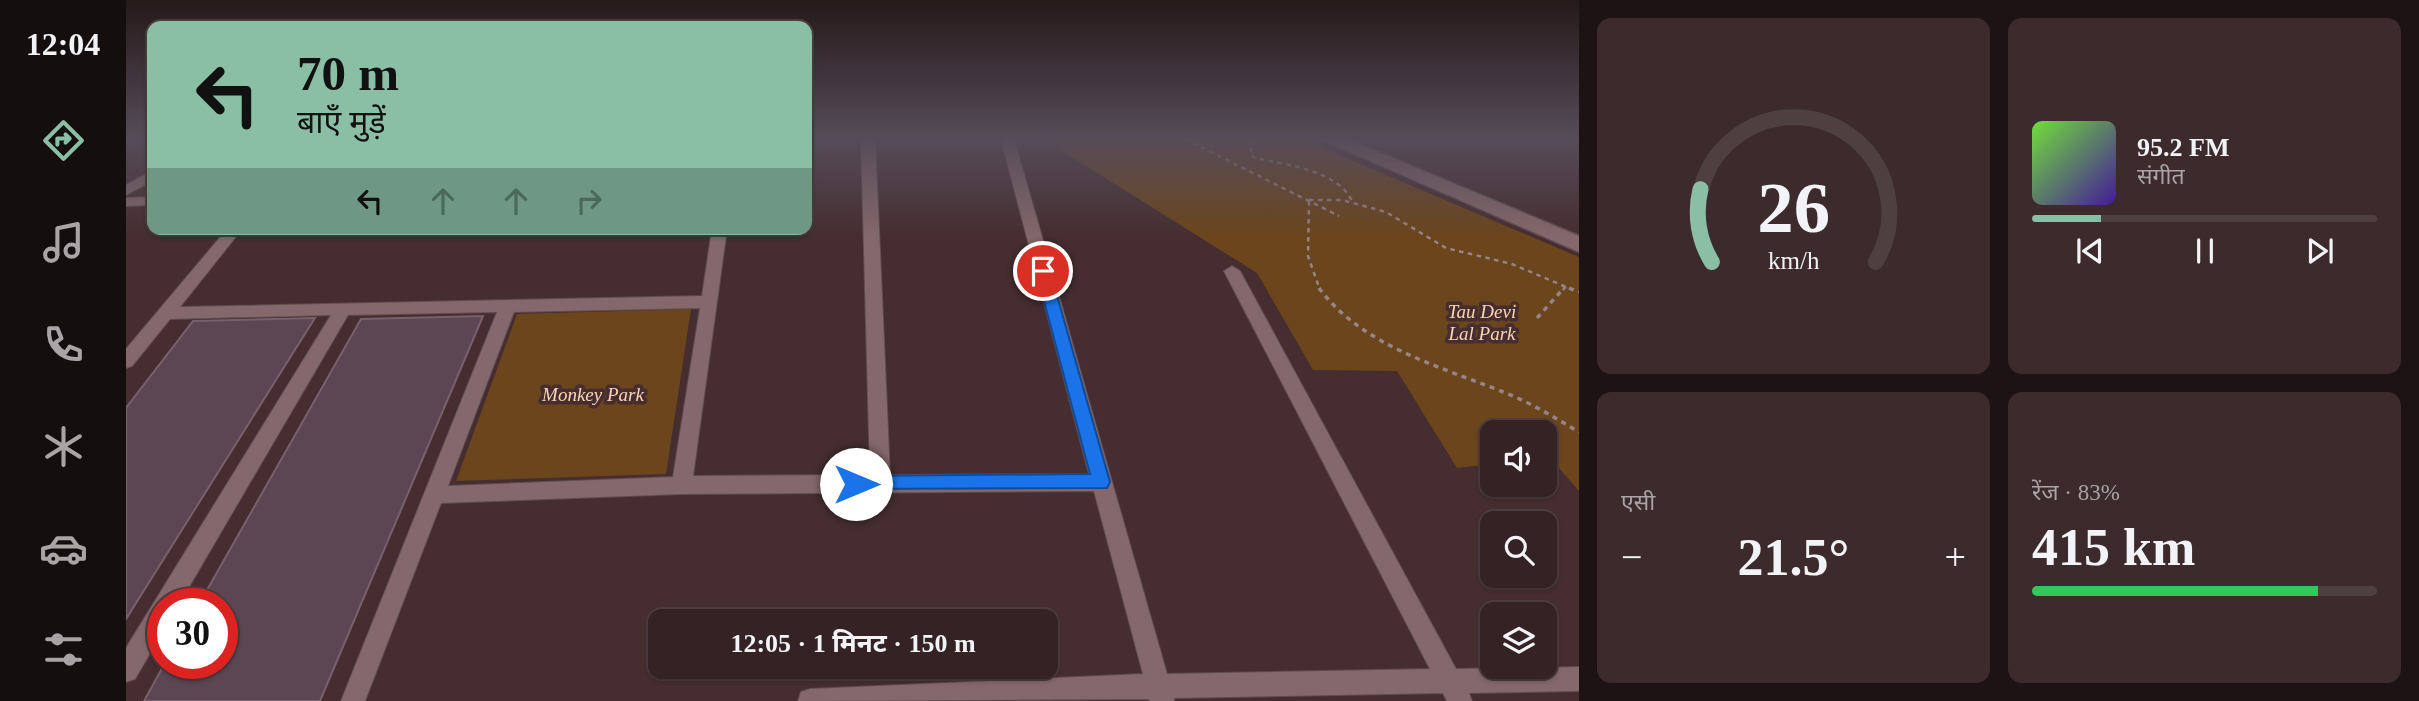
<!DOCTYPE html>
<html lang="hi">
<head>
<meta charset="utf-8">
<style>
  :root { --surface:#342224; --page:#3c2a2c; --text:#f1f3f6; --muted:#a9a4a6; --line:#4e3f41; --accent:#8abfa5 }
  body { margin:0; font-family:"Times New Roman","Noto Sans Devanagari",serif; background:var(--page); color:var(--text); height:100vh; display:flex; flex-direction:column; font-size:26px; white-space:nowrap }
  * { box-sizing:border-box; margin:0 }
  p { font-size:23px; color:var(--muted) }
  .icon { flex:none; width:38px; height:38px; fill:none; stroke:currentColor; stroke-width:2; stroke-linecap:round; stroke-linejoin:round }
  .map { position:relative; flex:1; overflow:hidden }
  .panel { display:flex; flex-direction:column; gap:18px; padding:18px; background:#1d1314; width:840px }
  .panel>* { flex:none }
  .banner { position:absolute; left:21px; top:21px; width:665px; height:214px; border-radius:14px; box-shadow:0 2px 5px #0004,0 0 0 2px var(--line); background:#8abfa5; color:#111; overflow:hidden }
  .controls { position:absolute; left:1354px; top:420px; display:grid; gap:14px }
  .controls a { display:grid; place-items:center; width:77px; height:77px; border-radius:14px; background:var(--surface); box-shadow:0 2px 5px #0004,0 0 0 2px var(--line); font-size:35px }
  .speed { position:absolute; left:21px; top:588px; display:flex; gap:14px; font-size:35px; font-weight:700; text-align:center }
  .speed>* { display:grid; place-content:center; width:91px; height:91px; border-radius:50%; background:var(--surface); box-shadow:0 2px 5px #0004,0 0 0 2px var(--line); line-height:1 }
  .speed .limit { border:10px solid #d22; background:#fff; color:#111 }
  .pin { position:absolute; display:grid; place-items:center; width:60px; height:60px; color:#fff; margin:-30px; border:4px solid #fff; border-radius:50%; box-shadow:0 2px 7px #0007 }
  .me { position:absolute; width:77px; margin:-38px; rotate:90deg; stroke-linejoin:round; filter:drop-shadow(0 0 5px #0008) }
  .turn { display:flex; align-items:center; gap:24px; height:147px; padding:0 35px; font-size:32px }
  .turn .icon { width:91px; height:91px; stroke-width:2.5 }
  .turn b { display:block; font-size:49px; line-height:60px }
  .lanes { display:flex; align-items:center; height:66px; padding:0 35px; background:#0003; justify-content:center; gap:35px; direction:ltr }
  .lanes .off { opacity:.35 }
  .big { font-size:52px; font-weight:700; line-height:1.1 }
  .panel .card { flex:1; display:flex; flex-direction:column; justify-content:center; gap:10px; min-width:0; padding:0 24px; border-radius:14px; background:var(--page) }
  .panel .dial { align-items:center; gap:0 }
  .dial svg { height:182px; overflow:visible; fill:none; stroke:var(--line); stroke-width:7; stroke-linecap:round; text-anchor:middle }
  .dial text { fill:var(--text); stroke:none }
  .song { display:flex; align-items:center; gap:21px }
  .cover { width:84px; height:84px; border-radius:10px; background:linear-gradient(135deg,hsl(100 70% 55%),hsl(260 70% 35%)) }
  .played { height:7px; border-radius:4px; background:linear-gradient(90deg,var(--accent) 20%,var(--line) 20%) }
  .keys { display:flex; justify-content:space-around; direction:ltr }
  .heat { display:flex; justify-content:space-between; align-items:center; font-size:38px; direction:ltr }
  .charge { height:10px; border-radius:5px; background:linear-gradient(90deg,#34c759 83%,var(--line) 0) }
  .panel .tiles { flex:1; display:grid; gap:18px; grid-template-columns:repeat(2,1fr) }
  .trip { position:absolute; left:522px; top:609px; width:410px; height:70px; border-radius:14px; background:var(--surface); box-shadow:0 2px 5px #0004,0 0 0 2px var(--line); font-weight:700; line-height:70px; text-align:center }
  main { display:flex; flex:1; min-height:0 }
  .dock { display:flex; flex-direction:column; width:126px; justify-content:space-around; align-items:center; background:#150e0e; color:var(--muted) }
  .dock .icon { width:49px; height:49px }
  .dock .current { color:var(--accent) }
  .dock b { font-size:32px; color:var(--text) }
  .map>svg:first-child { display:block }
</style>
</head>
<body>
<main>
<nav class="dock">
<b>12:04</b>
<svg class="icon current" aria-label="directions" viewBox="0 0 24 24"><path d="M12 3l9 9-9 9-9-9zM9 14v-3h6M13 9l2 2-2 2"/></svg>
<svg class="icon" aria-label="music" viewBox="0 0 24 24"><path d="M9 18V5l10-2v13"/><circle cx="6" cy="18" r="3"/><circle cx="16" cy="16" r="3"/></svg>
<svg class="icon" aria-label="phone" viewBox="0 0 24 24"><path d="M5 4h4l2 5-3 2q2 4 5 5l2-3 5 2v4C11 20 4 13 5 4z"/></svg>
<svg class="icon" aria-label="climate" viewBox="0 0 24 24"><path d="M12 3v18M4 7l16 10M4 17L20 7"/></svg>
<svg class="icon" aria-label="car" viewBox="0 0 24 24"><path d="M5 17H2v-5l4-1 3-4h7l3 4 3 1v5h-3M9 17h6M6 11h13"/><circle cx="7" cy="17" r="2"/><circle cx="17" cy="17" r="2"/></svg>
<svg class="icon" aria-label="filters" viewBox="0 0 24 24"><path d="M4 7h16M4 17h16"/><circle cx="9" cy="7" r="2"/><circle cx="15" cy="17" r="2"/></svg>
</nav>
<div class="map">
<svg width="1453" height="701" viewBox="0 0 1453 701">
  <rect width="100%" height="100%" fill="#452d30"/>
  <g fill="#6b451c">
    <polygon points="1176,139 1453,257 1453,491 1425,459 1419,460 1419,432 1367,432 1367,464 1331,468 1271,371 1187,370 1131,273 917,139"/>
    <polygon points="565,309 540,474 330,481 391,314"/>
  </g>
  <g fill="#5b4652" stroke="#78616e" stroke-width="2">
    <polygon points="357,316 194,701 18,701 39,663 96,663 96,604 73,604 235,319"/>
    <polygon points="189,318 160,364 0,619 0,408 67,321"/>
  </g>
  <g fill="none" stroke-linecap="round" stroke-linejoin="round">
    <g stroke="#604c4e" stroke-width="2">
      <g id="street">
        <path d="M735 139H749L764 475 963 474 875 139H888L1041 674 1304 669 1098 271 1106 266 1114 271 1330 669 1453 667V691L1343 693 1346 701H1321L1317 693 1048 698V701H1024L1023 699 672 701 675 692 684 689 1017 674 968 491 556 494 315 503 239 701H215L371 312 222 315 53 604H37V631L9 679 0 682V648L205 315 44 319 6 366 0 368V349L101 229H116L54 307 576 296 586 229H601L567 476 744 475ZM574 308 547 477 322 486 388 312Z"/>
        <polygon points="26,171 26,181 0,195 0,185"/>
        <polygon points="26,197 26,205 0,206 0,198"/>
      </g>
    </g>
    <g stroke="#604c4e" stroke-width="3">
      <polygon id="secondary" points="1194,139 1221,139 1453,236 1453,252"/>
    </g>
    <g stroke="#988486" stroke-width="2.5" stroke-dasharray="4.5 4.5" stroke-linecap="butt">
      <polyline points="1059,139 1213,216"/>
      <path d="M1128 139 1124 154 1129 158C1161 165 1213 170 1227 203"/>
      <polyline points="1183,200 1216,200 1260,212 1320,248 1386,264 1447,290"/>
      <polyline points="1183,201 1182,256 1194,290"/>
      <polyline points="1437,290 1440,286"/>
    </g>
    <g stroke="#988486" stroke-width="3.5" stroke-dasharray="5 5" stroke-linecap="butt">
      <path d="M1193 288C1238 349 1321 368 1387 396 1410 406 1431 419 1453 432"/>
      <polyline points="1443,288 1453,292"/>
      <polyline points="1411,318 1438,288"/>
    </g>
    <use href="#street" fill="#84686b" fill-rule="evenodd"/>
    <use href="#secondary" fill="#84686b" fill-rule="evenodd"/>
  </g>
  <linearGradient id="sky" x2="0" y2="1"><stop stop-color="#26191a"/><stop offset="0.58" stop-color="#564c59"/><stop offset="1" stop-color="#564c59" stop-opacity="0"/></linearGradient>
  <rect width="1453" height="238" fill="url(#sky)"/>
  <polygon fill="#1a73e8" stroke="#114b97" stroke-width="2" points="917,266 924,271 984,482 981,488 723,489 720,484 723,478 730,476 964,474 910,271"/>
  <g text-anchor="middle" dominant-baseline="central" stroke-width="7" stroke-linejoin="round" paint-order="stroke">
    <g font-size="19" font-style="italic" fill="#fcd6b3" stroke="#452d30">
      <text x="1356" y="311">Tau Devi<tspan x="1356" dy="22">Lal Park</tspan></text>
      <text x="467" y="394">Monkey Park</text>
    </g>
  </g>
</svg>
<div class="controls">
<a><svg class="icon" aria-label="sound" viewBox="0 0 24 24"><path d="M4 9h4l5-4v14l-5-4H4zM17 9q2 3 0 6"/></svg></a>
<a><svg class="icon" aria-label="search" viewBox="0 0 24 24"><circle cx="10" cy="10" r="6"/><path d="M15 15l6 6"/></svg></a>
<a><svg class="icon" aria-label="layers" viewBox="0 0 24 24"><path d="M12 4l9 5-9 5-9-5zM3 14l9 5 9-5"/></svg></a>
</div>
<div class="speed"><div class="limit">30</div></div>
<div class="pin" style="left:917px;top:271px;background:#d93025"><svg class="icon" aria-label="arrive" viewBox="0 0 24 24"><path d="M6 21V4h12l-3 4 3 4H6"/></svg></div>
<svg class="me" style="left:730px;top:484px" viewBox="-20 -20 40 40"><circle r="19" fill="#fff"/><path d="M0-13L10 11 0 6-10 11z" fill="#1a73e8"/></svg>
<div class="trip">12:05 · 1 मिनट · 150 m</div>
<div class="banner">
<div class="turn"><svg class="icon" aria-label="left" viewBox="0 0 24 24"><path d="M17 20v-9H6M10 6l-5 5 5 5"/></svg><div><b>70 m</b>बाएँ मुड़ें</div></div>
<div class="lanes"><svg class="icon" aria-label="left" viewBox="0 0 24 24"><path d="M17 20v-9H6M10 6l-5 5 5 5"/></svg><svg class="icon off" aria-label="ahead" viewBox="0 0 24 24"><path d="M12 20V5M6 11l6-6 6 6"/></svg><svg class="icon off" aria-label="ahead" viewBox="0 0 24 24"><path d="M12 20V5M6 11l6-6 6 6"/></svg><svg class="icon off" aria-label="right" viewBox="0 0 24 24"><path d="M7 20v-9h11M14 6l5 5-5 5"/></svg></div>
</div>
</div>
<section class="panel">
<div class="tiles">
<div class="card dial"><svg viewBox="0 0 100 80">
<path d="M14 69A42 42 0 1 1 86 69"/>
<path d="M14 69A42 42 0 0 1 9 37" stroke="#8abfa5"/>
<text x="50" y="56" font-size="32" font-weight="700">26</text>
<text x="50" y="72" font-size="11">km/h</text>
</svg></div>
<div class="card">
<div class="song"><i class="cover"></i><div><b>95.2 FM</b><p>संगीत</p></div></div>
<div class="played"></div>
<div class="keys"><svg class="icon" aria-label="previous" viewBox="0 0 24 24"><path d="M18 5L8 12l10 7zM5 5v14"/></svg><svg class="icon" aria-label="pause" viewBox="0 0 24 24"><path d="M8 5v14M16 5v14"/></svg><svg class="icon" aria-label="next" viewBox="0 0 24 24"><path d="M6 5l10 7-10 7zM19 5v14"/></svg></div>
</div>
<div class="card"><p>एसी</p>
<div class="heat"><a>−</a><b class="big">21.5°</b><a>+</a></div>
</div>
<div class="card"><p>रेंज · 83%</p><b class="big">415 km</b><div class="charge"></div></div>
</div>
</section>
</main>
</body>
</html>
